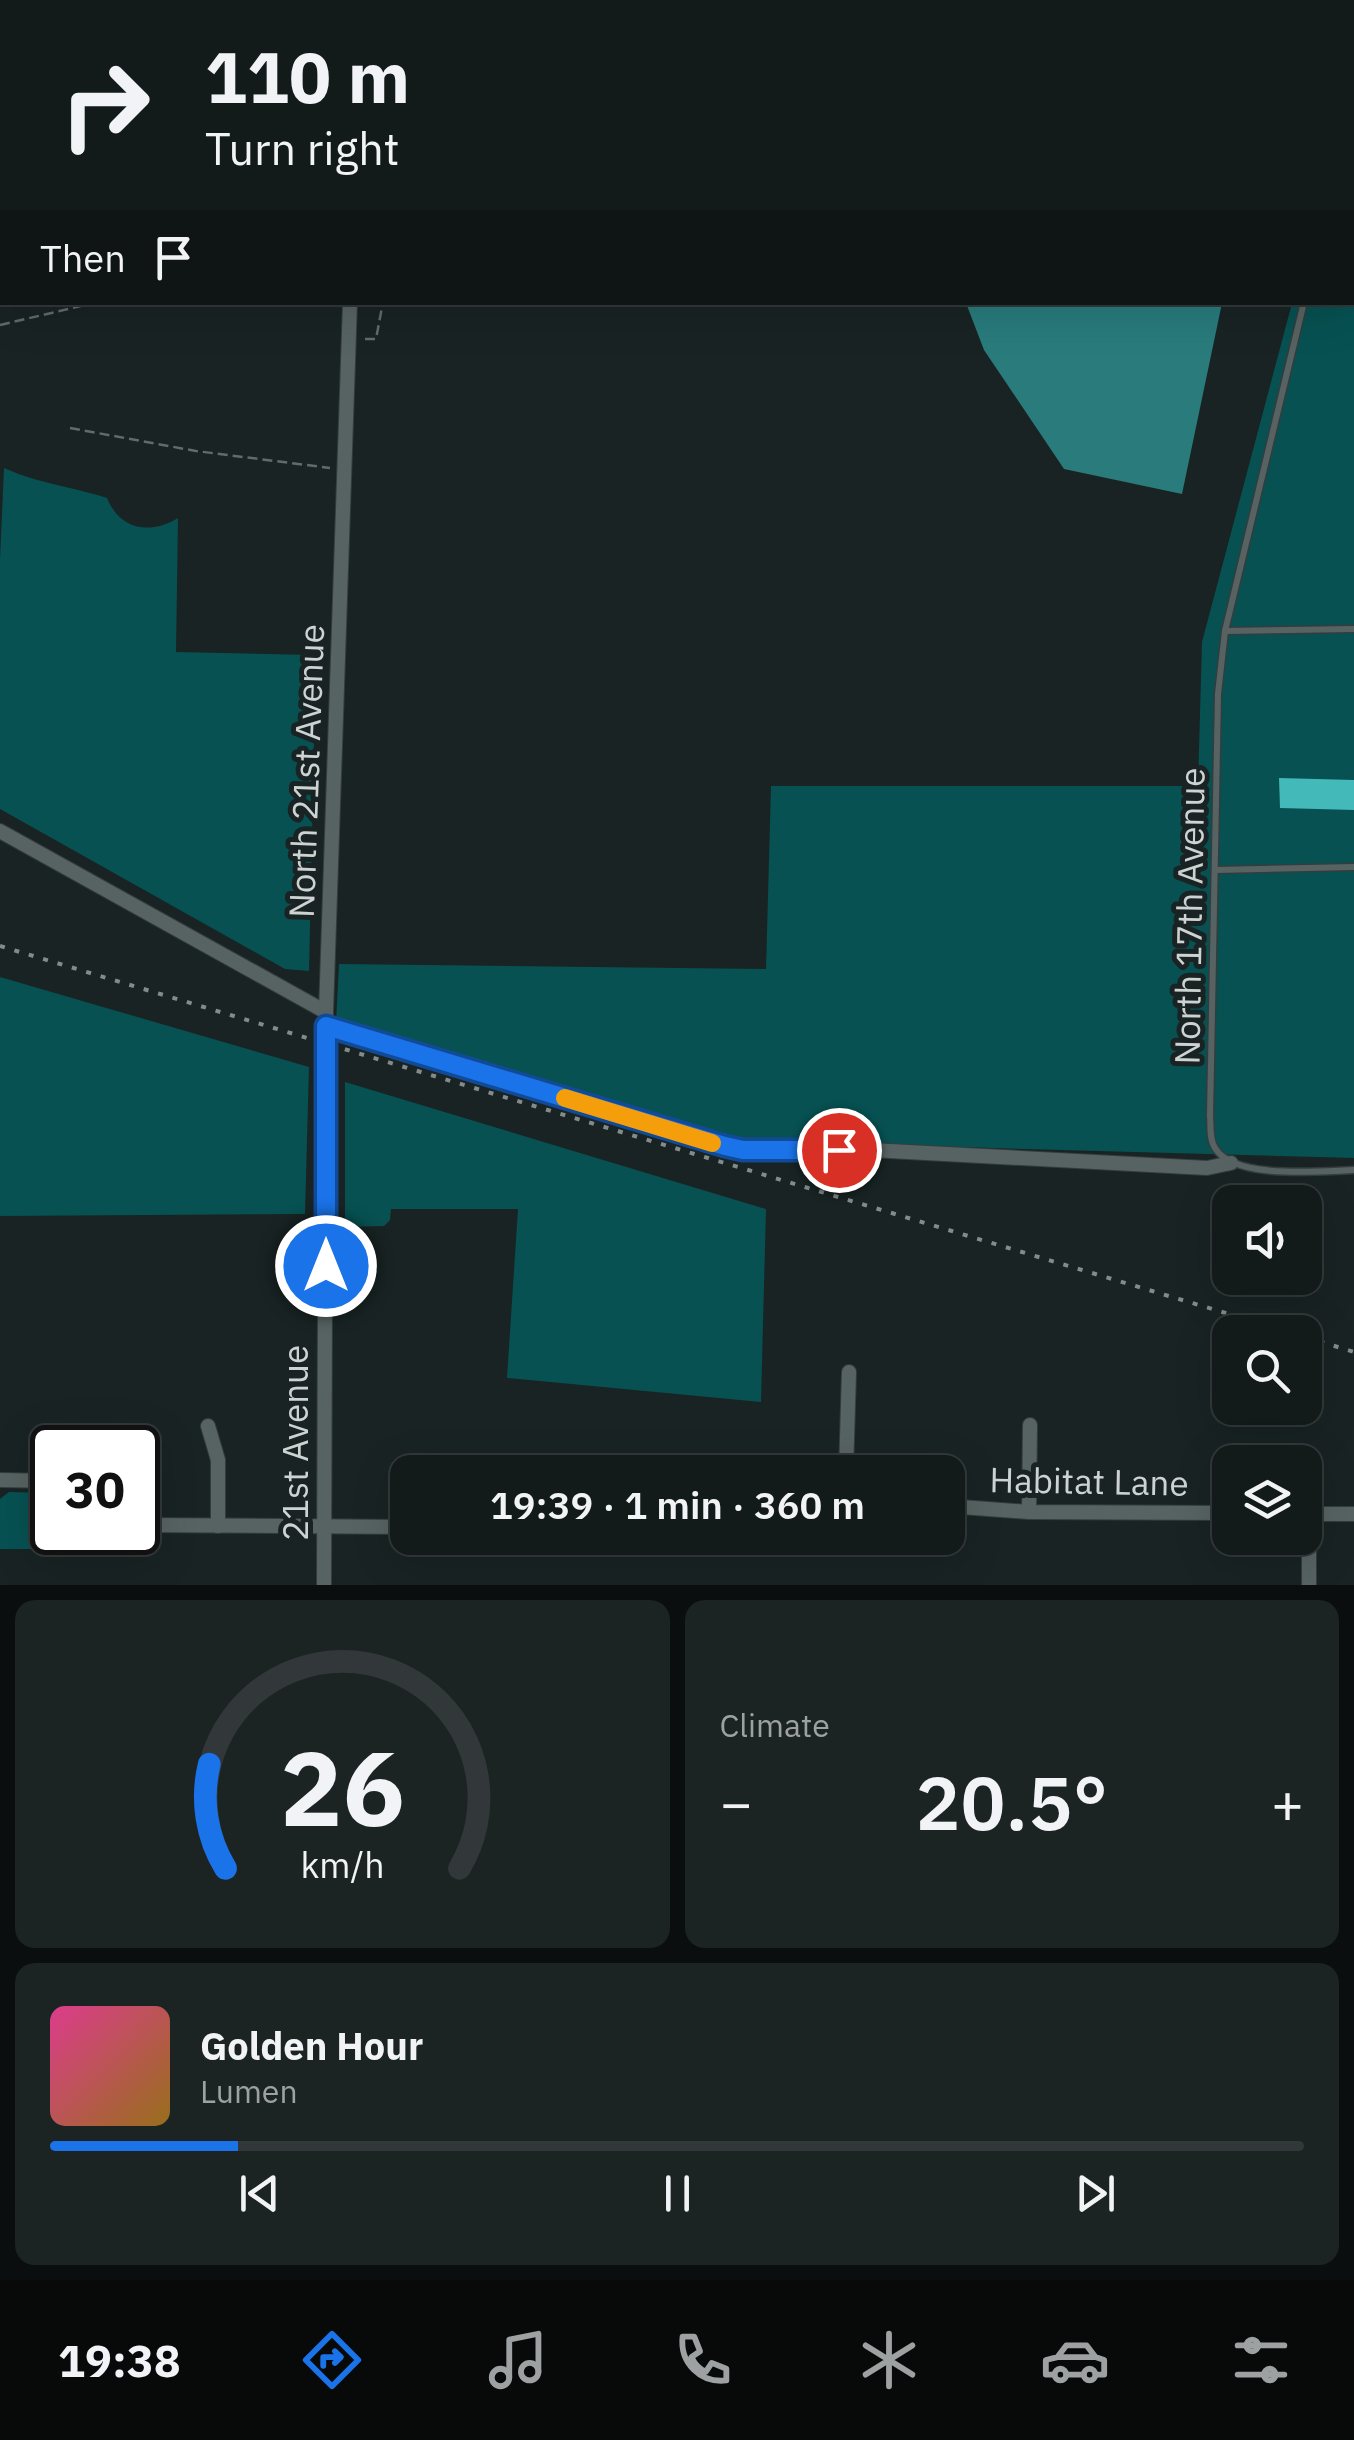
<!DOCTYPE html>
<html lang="en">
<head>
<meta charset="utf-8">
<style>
  :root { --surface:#131a1a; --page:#1c2323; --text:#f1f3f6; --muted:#9da1a2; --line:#323839; --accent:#1a73e8 }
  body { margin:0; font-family:"IBM Plex Sans",sans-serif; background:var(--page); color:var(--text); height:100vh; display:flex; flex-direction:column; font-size:38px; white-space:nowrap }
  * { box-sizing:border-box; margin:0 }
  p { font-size:32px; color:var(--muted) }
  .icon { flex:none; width:55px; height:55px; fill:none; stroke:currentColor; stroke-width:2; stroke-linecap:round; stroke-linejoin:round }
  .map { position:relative; height:1585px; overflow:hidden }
  .drawer { display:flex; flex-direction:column; gap:15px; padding:15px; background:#0a0e0e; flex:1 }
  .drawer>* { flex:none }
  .top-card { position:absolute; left:0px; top:0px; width:1355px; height:305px; box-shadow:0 10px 40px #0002,0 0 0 2px var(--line); background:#131a1a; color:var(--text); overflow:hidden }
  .buttons { position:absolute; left:1212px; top:1185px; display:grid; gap:20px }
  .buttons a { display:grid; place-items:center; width:110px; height:110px; border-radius:20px; background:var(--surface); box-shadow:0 10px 40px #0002,0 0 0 2px var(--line); font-size:50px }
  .speed { position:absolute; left:30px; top:1425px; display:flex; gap:20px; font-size:50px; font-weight:700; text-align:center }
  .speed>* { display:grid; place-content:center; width:130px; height:130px; border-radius:50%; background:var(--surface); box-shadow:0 10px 40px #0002,0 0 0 2px var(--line); line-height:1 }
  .speed .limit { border:5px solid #111; border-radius:15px; background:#fff; color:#111 }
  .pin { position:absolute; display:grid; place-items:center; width:85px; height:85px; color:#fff; margin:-42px; border:5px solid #fff; border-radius:50%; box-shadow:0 2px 10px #0007 }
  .me { position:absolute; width:110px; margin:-55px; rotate:0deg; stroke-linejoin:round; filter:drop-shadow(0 0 8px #0008) }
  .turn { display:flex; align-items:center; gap:35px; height:210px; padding:0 40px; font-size:45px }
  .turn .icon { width:130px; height:130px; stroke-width:2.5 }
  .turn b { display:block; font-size:70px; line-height:85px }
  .then { display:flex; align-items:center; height:95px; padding:0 40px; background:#0003; gap:20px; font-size:38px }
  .big { font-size:75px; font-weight:600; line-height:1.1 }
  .drawer .widget { flex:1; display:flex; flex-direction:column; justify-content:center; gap:15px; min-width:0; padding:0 35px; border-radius:20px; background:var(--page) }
  .drawer .dial { align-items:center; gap:0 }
  .dial svg { height:260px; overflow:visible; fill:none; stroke:var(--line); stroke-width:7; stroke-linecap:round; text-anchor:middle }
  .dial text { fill:var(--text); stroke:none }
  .song { display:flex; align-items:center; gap:30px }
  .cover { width:120px; height:120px; border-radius:15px; background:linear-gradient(135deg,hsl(330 70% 55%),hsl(40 70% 35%)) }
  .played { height:10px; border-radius:5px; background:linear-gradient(90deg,var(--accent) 15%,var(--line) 15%) }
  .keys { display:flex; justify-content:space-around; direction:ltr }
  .heat { display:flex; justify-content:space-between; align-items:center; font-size:55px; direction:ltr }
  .drawer .tiles { flex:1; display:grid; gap:15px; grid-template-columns:1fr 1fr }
  .widget:last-child { grid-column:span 2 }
  .trip { position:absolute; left:390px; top:1455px; width:575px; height:100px; border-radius:20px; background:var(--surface); box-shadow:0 10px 40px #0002,0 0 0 2px var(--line); font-weight:600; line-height:100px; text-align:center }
  .tab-bar { display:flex; height:160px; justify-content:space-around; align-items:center; background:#080a0a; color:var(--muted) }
  .tab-bar .icon { width:70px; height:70px }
  .tab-bar .selected { color:var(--accent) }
  .tab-bar b { font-size:45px; color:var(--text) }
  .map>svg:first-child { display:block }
</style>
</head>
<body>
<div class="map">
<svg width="1354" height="1585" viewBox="0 0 1354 1585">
  <rect width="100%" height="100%" fill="#192323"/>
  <g fill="#075152">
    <polygon points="1354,91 1354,1158 741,1141 336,1022 339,964 766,969 771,786 1198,786 1202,642 1292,303 1352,302"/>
    <path d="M4 468C40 484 70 486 107 498 120 530 150 535 178 518L176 652 316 655 309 971 285 969 0 809V560Z"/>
    <polygon points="0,977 309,1067 305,1214 0,1216"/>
    <polygon points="345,1082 766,1209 761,1402 507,1378 518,1209 391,1209 390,1220 384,1226 345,1227"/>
    <polygon points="9,1492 52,1493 52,1532 58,1533 56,1549 0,1549 0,1499"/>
  </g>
  <g fill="#297b7c">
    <polygon points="0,0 196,0 2,2 0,287"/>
    <rect x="896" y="0" width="403" height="2"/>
    <polygon points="966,303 1222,303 1182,494 1064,469 984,350"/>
  </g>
  <polygon fill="#43b9ba" points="1279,778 1354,780 1354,810 1280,808"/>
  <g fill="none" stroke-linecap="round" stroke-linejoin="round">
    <g stroke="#343d3d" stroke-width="9">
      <g id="lane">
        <polyline points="1352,272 1354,272"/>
        <path d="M1304 302 1225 631 1218 694 1210 1116C1211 1126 1209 1139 1215 1148 1234 1180 1320 1171 1354 1170"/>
        <polyline points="1225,631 1354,629"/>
        <polyline points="1215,870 1354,867"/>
      </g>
    </g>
    <g stroke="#343d3d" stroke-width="16">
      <g id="street">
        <polyline points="0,831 326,1012"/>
        <polyline points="326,1026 743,1150 871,1150 1207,1168 1231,1163"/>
        <polyline points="208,1426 218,1460 218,1526"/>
        <polyline points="501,1469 503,1472"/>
        <polyline points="585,1472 589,1472"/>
        <polyline points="846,1472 849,1372"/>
        <polyline points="0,1480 52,1481"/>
        <polyline points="948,1506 1029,1512 1230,1513"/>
        <polyline points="1029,1512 1030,1425"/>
        <polyline points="1305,1514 1354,1514"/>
        <polyline points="138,1525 408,1527"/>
        <polyline points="324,1585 326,1012 350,302"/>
        <polyline points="1309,1585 1309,1514"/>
      </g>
    </g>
    <g stroke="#626a6a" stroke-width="2.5" stroke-dasharray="10 5" stroke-linecap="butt">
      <polyline points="620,0 621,2"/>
      <polyline points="219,2 220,0"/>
      <polyline points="393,2 393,0"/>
      <polyline points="0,325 98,302"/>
      <polyline points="365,339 376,339 383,302"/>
      <polyline points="70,428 196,451 330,468"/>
    </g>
    <use href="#lane" stroke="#576362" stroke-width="6"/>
    <use href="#street" stroke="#576362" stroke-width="14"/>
    <g stroke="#838b8b" stroke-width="4" stroke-dasharray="5 10" stroke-linecap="butt">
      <polyline points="0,946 1289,1332"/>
      <polyline points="1305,1337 1354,1352"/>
    </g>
  </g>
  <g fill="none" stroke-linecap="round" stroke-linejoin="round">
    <g stroke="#114b97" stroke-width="25">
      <polyline id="route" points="326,1266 326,1026 725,1146 743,1150 839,1150"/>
    </g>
    <use href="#route" stroke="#1a73e8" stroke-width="18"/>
    <polyline stroke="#f59e0b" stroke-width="18" points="565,1098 712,1143"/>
  </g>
  <g text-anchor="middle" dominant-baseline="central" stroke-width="10" stroke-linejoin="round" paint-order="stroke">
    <g font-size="35" fill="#cdd3d3" stroke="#192323">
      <text transform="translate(306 771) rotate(-88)">North 21st Avenue</text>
      <text transform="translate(1189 916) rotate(-89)">North 17th Avenue</text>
      <text transform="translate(295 1443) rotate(-90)">21st Avenue</text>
      <text transform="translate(1089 1481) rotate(1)">Habitat Lane</text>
    </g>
  </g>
</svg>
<div class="buttons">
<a><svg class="icon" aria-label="sound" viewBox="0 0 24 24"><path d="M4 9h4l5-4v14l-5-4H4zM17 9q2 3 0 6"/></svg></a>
<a><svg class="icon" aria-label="search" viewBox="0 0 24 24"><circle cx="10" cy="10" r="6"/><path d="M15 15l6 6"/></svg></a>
<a><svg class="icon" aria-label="layers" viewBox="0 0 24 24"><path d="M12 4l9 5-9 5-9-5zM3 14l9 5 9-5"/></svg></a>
</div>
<div class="speed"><div class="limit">30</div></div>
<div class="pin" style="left:839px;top:1150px;background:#d93025"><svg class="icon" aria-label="arrive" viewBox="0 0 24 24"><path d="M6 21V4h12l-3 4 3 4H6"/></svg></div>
<svg class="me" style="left:326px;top:1266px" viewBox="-20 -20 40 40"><circle r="17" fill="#1a73e8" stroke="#fff" stroke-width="3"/><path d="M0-11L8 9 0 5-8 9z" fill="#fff"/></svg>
<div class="trip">19:39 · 1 min · 360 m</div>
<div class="top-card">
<div class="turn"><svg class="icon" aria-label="right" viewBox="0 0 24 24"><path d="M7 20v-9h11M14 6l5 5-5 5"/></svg><div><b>110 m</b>Turn right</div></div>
<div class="then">Then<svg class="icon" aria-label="arrive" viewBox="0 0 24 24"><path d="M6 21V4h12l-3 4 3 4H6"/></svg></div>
</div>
</div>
<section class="drawer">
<div class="tiles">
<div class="widget dial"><svg viewBox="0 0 100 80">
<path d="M14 69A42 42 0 1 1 86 69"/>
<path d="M14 69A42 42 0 0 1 9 37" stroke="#1a73e8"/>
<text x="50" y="56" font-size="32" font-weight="700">26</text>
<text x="50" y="72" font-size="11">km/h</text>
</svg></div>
<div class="widget"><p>Climate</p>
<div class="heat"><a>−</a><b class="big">20.5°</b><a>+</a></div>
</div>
<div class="widget">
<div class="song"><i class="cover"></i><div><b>Golden Hour</b><p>Lumen</p></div></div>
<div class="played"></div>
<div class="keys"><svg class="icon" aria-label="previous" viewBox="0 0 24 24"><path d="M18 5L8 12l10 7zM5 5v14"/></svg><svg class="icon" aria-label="pause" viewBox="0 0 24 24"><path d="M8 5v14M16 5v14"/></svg><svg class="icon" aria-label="next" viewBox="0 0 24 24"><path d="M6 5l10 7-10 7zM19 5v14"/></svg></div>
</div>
</div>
</section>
<nav class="tab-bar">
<b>19:38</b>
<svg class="icon selected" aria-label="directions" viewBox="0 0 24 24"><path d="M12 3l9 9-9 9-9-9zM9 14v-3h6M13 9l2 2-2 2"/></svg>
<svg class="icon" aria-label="music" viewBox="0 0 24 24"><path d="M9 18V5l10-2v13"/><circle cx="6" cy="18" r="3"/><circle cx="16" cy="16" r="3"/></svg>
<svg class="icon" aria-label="phone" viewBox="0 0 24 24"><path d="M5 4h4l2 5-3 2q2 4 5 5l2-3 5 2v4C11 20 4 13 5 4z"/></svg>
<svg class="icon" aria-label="climate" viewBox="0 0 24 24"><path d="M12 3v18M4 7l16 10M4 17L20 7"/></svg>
<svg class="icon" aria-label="car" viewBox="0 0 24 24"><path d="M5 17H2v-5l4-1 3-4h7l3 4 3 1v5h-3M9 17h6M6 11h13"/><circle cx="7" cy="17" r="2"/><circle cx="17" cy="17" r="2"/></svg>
<svg class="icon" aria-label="filters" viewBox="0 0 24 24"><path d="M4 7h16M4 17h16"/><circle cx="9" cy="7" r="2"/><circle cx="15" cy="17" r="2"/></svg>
</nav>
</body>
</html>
